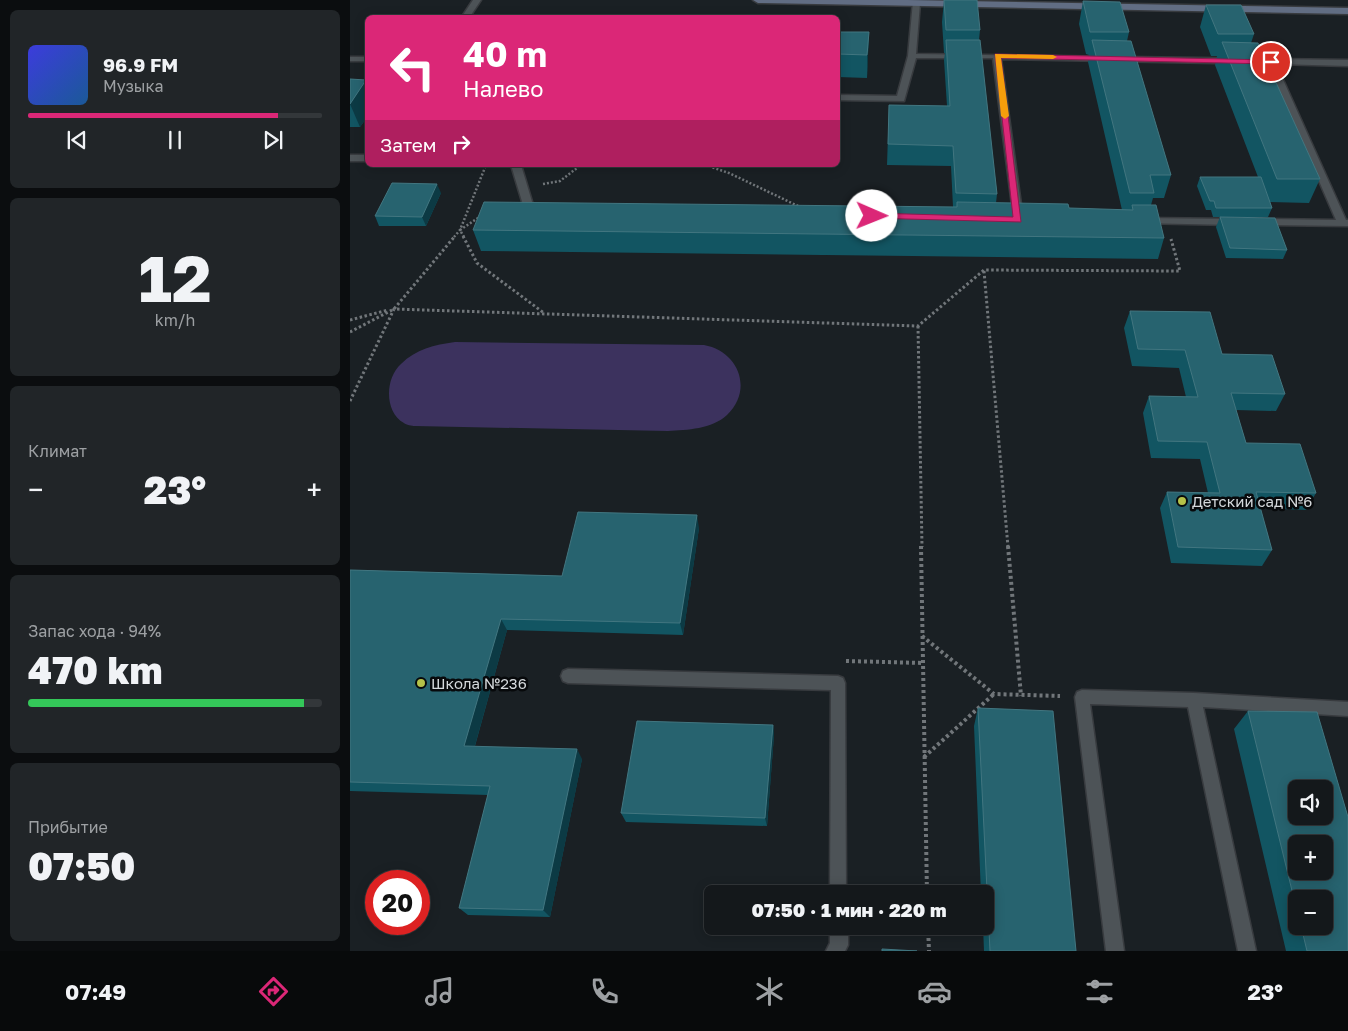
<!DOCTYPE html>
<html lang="ru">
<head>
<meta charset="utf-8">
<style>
  :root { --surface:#14181b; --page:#212528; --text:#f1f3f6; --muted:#9da0a3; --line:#33373a; --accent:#db2777 }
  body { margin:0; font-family:"Golos Text",sans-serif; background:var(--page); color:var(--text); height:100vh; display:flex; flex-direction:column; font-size:19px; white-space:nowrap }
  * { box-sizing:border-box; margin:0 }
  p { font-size:16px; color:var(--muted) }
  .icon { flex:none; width:28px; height:28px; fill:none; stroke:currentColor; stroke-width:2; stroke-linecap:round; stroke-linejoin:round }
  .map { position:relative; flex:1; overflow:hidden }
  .panel { display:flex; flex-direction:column; gap:10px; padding:10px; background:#0b0d0f; width:350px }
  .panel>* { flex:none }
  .top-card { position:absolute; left:15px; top:15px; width:475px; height:152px; border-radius:8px; box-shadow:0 2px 12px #0003,0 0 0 1px var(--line); background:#db2777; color:#fff; overflow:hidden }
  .controls { position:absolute; left:938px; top:780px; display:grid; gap:10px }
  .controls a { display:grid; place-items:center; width:45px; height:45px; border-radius:8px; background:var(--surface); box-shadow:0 2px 12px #0003,0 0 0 1px var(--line); font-size:25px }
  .speed { position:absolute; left:15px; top:870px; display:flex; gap:10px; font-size:25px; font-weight:700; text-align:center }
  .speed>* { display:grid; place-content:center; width:65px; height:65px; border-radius:50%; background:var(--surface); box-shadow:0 2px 12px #0003,0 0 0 1px var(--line); line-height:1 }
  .speed .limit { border:8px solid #d22; background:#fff; color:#111 }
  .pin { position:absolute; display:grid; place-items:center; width:42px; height:42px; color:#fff; margin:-21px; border:2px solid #fff; border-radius:50%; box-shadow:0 1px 5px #0007 }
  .me { position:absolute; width:55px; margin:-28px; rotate:91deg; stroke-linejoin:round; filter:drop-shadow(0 0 4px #0008) }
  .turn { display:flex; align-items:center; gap:18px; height:105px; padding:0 15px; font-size:22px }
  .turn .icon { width:65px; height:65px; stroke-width:2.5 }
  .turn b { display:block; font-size:35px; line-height:42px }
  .then { display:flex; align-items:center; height:48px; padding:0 15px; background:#0003; gap:10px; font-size:19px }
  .big { font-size:38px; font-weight:800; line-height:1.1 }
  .panel .tile { flex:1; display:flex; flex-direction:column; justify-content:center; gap:8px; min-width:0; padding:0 18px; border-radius:8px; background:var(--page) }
  .panel .dial { align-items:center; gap:0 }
  .dial b { font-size:65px; line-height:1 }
  .song { display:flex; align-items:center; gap:15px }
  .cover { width:60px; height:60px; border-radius:8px; background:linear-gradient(135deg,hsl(240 70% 55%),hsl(210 70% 35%)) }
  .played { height:5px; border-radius:2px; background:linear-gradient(90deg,var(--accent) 85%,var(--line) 85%) }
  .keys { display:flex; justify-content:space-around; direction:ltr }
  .heat { display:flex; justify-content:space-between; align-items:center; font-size:28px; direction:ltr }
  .charge { height:8px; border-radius:4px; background:linear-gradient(90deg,#34c759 94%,var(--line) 0) }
  .trip { position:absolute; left:354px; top:885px; width:290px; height:50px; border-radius:8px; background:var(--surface); box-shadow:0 2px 12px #0003,0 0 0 1px var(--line); font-weight:800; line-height:50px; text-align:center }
  .tab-bar { display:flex; height:80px; justify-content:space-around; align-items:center; background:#080a0b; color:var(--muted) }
  .tab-bar .icon { width:35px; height:35px }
  .tab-bar .current { color:var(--accent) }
  .tab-bar b { font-size:22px; color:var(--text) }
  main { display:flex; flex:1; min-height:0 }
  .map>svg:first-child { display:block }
</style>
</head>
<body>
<main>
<section class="panel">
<div class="tile">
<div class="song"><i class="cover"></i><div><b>96.9 FM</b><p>Музыка</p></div></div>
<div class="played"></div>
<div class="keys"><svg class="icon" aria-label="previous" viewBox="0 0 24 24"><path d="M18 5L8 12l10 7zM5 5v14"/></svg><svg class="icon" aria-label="pause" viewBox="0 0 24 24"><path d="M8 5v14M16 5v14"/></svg><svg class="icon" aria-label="next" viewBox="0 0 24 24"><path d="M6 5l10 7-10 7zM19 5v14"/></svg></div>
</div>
<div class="tile dial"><b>12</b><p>km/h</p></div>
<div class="tile"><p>Климат</p>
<div class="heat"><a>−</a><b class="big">23°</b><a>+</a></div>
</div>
<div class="tile"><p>Запас хода · 94%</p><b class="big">470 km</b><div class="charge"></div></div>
<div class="tile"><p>Прибытие</p><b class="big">07:50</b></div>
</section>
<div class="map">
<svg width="998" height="951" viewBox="0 0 998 951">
  <rect width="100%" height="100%" fill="#1a2024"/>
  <path fill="#3c325e" d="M105 342 354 345C388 351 404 389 377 415 362 429 337 430 318 431L65 426C62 426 56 425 54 423 34 412 35 378 51 364 66 349 84 345 105 342Z"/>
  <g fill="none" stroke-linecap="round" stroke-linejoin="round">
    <g stroke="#383b3f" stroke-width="3">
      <g id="lane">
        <polygon points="123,0 131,0 119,18 111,18"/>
        <polygon points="563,1 570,3 566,54 998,60 998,66 926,64 996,220 998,220 998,226 911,225 906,222 911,219 986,220 918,64 651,59 673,219 668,222 664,221 643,58 566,58 554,101 488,100 488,95 547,96 558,56"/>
        <rect x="0" y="57" width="18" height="4"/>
        <rect x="0" y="155" width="18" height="6"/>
        <polygon points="161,165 171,165 183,205 191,207 191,211 179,211 174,208"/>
        <polygon points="793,218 883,219 888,222 883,225 789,223 788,221"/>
        <polygon points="218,669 488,676 493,678 495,683 496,894 480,894 481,690 218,683 213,681 211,676 213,671"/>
        <polygon points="732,690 844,693 998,702 998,716 853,707 906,951 888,951 838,707 740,704 774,951 756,951 725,697 727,692"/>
        <polygon points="480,926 498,926 498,945 495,951 476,951 480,943"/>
      </g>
    </g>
    <g stroke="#383b3f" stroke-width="3">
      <polygon id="secondary" points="403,0 558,0 998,8 998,14 408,3"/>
    </g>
    <g stroke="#71767a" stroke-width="2.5" stroke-dasharray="2 2" stroke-linecap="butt">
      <polyline points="355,165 379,173 448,206"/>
      <polyline points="193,184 210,181 231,165"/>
      <polyline points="104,237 110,230 136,165"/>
      <polyline points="114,237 110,230 131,216"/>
    </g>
    <g stroke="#71767a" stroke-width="3" stroke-dasharray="2.5 2.5" stroke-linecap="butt">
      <polyline points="113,236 127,263 194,313"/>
      <polyline points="634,271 658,547"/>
      <polyline points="0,320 38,310"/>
      <polyline points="568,326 572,547"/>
      <polyline points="0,332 44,309 105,236"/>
      <polyline points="0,401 44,309 568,326 634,270 830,271 821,239"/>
    </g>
    <g stroke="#71767a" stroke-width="4" stroke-dasharray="3 3" stroke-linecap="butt">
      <polyline points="571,546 577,894"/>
      <polyline points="658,546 671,696"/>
      <polyline points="572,636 644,694 710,696"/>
      <polyline points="496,661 573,663"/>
      <polyline points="574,757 644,694"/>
      <polyline points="578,926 579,951"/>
    </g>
    <use href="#lane" fill="#4d5357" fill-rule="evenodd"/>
    <use href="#secondary" fill="#616d83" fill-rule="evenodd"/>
  </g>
  <g fill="#125562" fill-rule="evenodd">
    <polygon points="594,0 630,30 629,40 647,194 646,203 719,208 772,210 738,62 739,55 736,54 729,24 733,1 779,32 777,41 821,175 814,198 803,198 801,205 814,238 808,259 131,251 123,230 603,207 601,166 537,165 539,105 597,106 594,60 595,53 594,53 592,22"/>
    <polygon points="856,5 904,34 901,43 970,179 959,203 920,202 922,208 918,217 863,217 861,210 856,210 847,186 850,177 908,177 865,65 867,56 861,56 850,27"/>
    <polygon points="488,32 519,32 517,78 488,77"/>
    <polygon points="0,79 16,80 18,82 18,116 10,127 0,127"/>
    <polygon points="91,193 76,226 29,226 25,216"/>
    <polygon points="870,217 937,250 933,259 876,258 866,227"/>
    <polygon points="780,311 872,354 935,394 926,411 886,410 896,443 966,493 956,510 910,508 922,550 912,566 821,563 810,508 817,492 858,493 850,459 801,458 793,413 799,396 836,397 829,368 782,366 774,328"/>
    <polygon points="349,528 333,635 157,630 125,746 232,759 200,917 118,915 109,908 138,795 0,791 0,570 212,576"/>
    <polygon points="628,708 726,951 634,951 633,926 635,926 635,894 631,894 624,726"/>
    <path d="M898 711 998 951H936L884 729ZM946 899 974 926H946Z"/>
    <polygon points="423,725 424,735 417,826 276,822 271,813"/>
  </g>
  <g fill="#0c3a44">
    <polygon points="519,32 517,78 517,55"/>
    <polygon points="16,80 18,82 18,116 10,127 0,104"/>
    <polygon points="87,184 91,193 76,226 72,217"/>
    <polygon points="347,515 349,528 333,635 330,623"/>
    <polygon points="151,619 157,630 122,756 114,746"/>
    <polygon points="423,725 424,735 417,826 415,818"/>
    <polygon points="227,749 232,759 200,917 193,910"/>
  </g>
  <g fill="#27636f" stroke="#427680" fill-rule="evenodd">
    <polygon points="594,0 627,0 630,30 596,30"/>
    <polygon points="733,1 770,2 779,32 740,32"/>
    <polygon points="856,5 891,5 904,34 868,34"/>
    <polygon points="488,32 519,32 517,55 488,54"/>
    <polygon points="596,40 630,40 647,194 606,193 603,146 538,144 539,105 600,106"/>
    <polygon points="742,40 781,41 821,175 800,175 804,193 780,193"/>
    <polygon points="872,42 908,43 970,179 927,179"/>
    <polygon points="0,79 16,80 0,104"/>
    <polygon points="850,177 911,177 922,208 866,208 864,201 860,201"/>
    <polygon points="42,183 87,184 72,217 25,216"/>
    <polygon points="134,202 607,207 607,202 718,204 719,208 783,210 782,205 806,205 814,238 123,230"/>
    <polygon points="870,217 925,218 937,250 880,248"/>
    <polygon points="780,311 860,312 872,354 922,355 935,394 881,393 896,443 950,444 966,493 906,492 922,550 828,547 817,492 870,493 857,442 808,441 799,396 848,397 835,350 788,349"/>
    <polygon points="228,512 347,515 330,623 151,619 114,746 227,749 193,910 109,908 140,786 0,782 0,570 212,576"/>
    <polygon points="628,708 703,711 726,951 640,951"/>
    <path d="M898 711 967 712 998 817V951H957L951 926H974V899H946V907ZM946 789H974V816H946ZM946 844H974V871H946Z"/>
    <polygon points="287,721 423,725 415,818 271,813"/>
    <polygon points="532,949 567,951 532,951"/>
  </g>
  <polygon fill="#db2777" stroke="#8e194d" points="645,54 921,60 924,62 921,64 651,58 671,222 518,218 518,214 522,213 663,217"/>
  <polygon fill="#f59e0b" points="645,54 703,55 707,57 703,59 651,58 659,116 655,119 651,116"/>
  <g fill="#b5c249" stroke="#07090b" stroke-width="2">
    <circle cx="832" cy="501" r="5"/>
    <circle cx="71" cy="683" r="5"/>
  </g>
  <g text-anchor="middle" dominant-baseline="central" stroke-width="5" stroke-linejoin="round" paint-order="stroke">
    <g font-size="15" fill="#d5d9dc" stroke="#07090b" text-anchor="start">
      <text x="842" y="501">Детский сад №6</text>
      <text x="81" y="683">Школа №236</text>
    </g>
  </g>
</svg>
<div class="controls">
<a><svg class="icon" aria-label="sound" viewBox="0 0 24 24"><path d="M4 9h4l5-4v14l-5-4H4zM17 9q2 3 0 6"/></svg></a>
<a>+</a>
<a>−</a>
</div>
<div class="speed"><div class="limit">20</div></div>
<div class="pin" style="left:921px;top:62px;background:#d93025"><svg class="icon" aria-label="arrive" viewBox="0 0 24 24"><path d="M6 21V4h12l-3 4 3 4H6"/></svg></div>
<svg class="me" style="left:522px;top:216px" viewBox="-20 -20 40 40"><circle r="19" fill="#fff"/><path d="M0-13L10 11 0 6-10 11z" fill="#db2777"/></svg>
<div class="trip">07:50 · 1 мин · 220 m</div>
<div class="top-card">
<div class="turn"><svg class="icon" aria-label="left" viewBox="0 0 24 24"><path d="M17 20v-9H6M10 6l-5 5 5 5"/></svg><div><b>40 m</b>Налево</div></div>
<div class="then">Затем<svg class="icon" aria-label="right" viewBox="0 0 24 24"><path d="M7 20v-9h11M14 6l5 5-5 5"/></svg></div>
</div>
</div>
</main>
<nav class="tab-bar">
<b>07:49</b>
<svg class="icon current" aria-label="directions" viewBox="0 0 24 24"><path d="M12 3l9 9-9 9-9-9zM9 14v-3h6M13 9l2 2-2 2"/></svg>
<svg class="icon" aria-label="music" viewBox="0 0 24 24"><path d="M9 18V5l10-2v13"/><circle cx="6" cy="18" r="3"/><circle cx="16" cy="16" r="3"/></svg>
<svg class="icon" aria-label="phone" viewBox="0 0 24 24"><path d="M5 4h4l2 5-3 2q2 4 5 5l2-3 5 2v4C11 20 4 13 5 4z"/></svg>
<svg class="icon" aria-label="climate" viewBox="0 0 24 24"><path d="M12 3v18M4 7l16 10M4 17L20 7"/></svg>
<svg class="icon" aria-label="car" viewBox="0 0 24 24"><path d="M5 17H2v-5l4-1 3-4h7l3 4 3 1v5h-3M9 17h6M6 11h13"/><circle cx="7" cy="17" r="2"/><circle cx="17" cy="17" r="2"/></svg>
<svg class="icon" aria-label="filters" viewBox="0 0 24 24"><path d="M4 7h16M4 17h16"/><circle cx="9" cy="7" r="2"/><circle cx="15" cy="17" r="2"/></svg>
<b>23°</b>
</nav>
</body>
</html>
